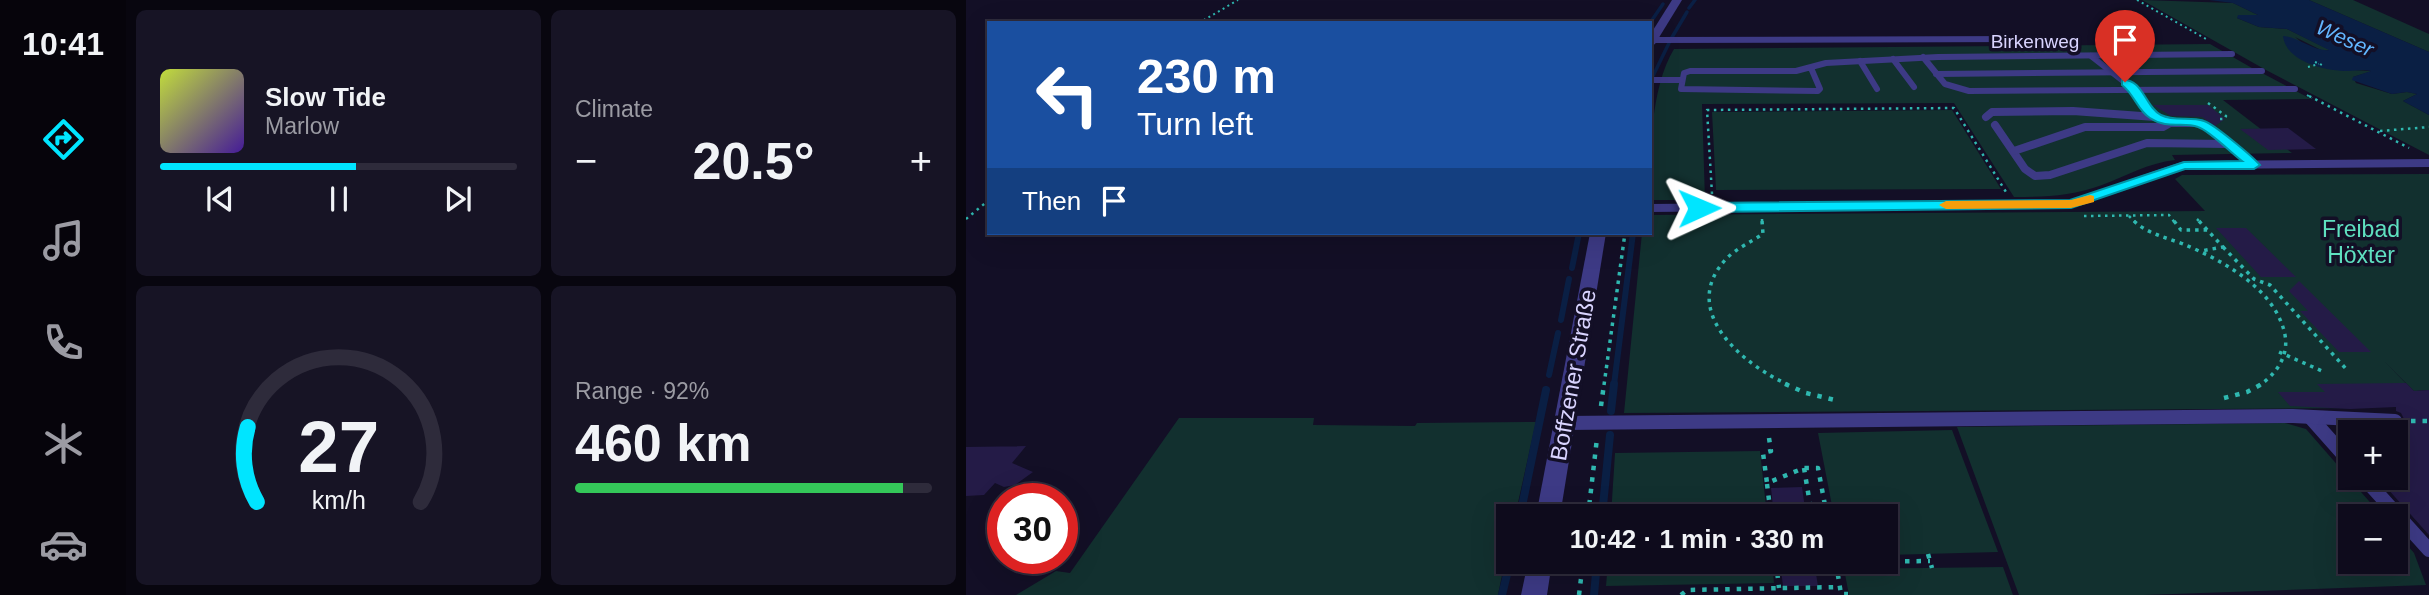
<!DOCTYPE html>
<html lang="en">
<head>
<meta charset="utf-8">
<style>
  :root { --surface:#0e0b1c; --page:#171425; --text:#f1f3f6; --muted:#9b9ba3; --line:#2e2b3b; --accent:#00e5ff }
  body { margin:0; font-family:Helvetica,sans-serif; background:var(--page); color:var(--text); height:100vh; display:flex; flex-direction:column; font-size:26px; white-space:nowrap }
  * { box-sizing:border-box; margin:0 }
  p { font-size:23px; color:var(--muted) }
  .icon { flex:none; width:38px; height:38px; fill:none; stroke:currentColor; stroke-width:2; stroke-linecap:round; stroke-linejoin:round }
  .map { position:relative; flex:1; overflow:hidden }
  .panel { display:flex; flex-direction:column; gap:10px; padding:10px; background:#08060f; width:840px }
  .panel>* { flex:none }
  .guide { position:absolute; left:21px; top:21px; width:665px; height:214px; border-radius:0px; box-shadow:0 7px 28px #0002,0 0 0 2px var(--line); background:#1a4fa0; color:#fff; overflow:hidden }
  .controls { position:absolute; left:1372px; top:420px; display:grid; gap:14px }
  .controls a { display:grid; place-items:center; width:70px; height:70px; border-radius:0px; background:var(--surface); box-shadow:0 7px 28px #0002,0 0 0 2px var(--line); font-size:35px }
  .speed { position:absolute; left:21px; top:483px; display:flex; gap:14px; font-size:35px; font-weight:700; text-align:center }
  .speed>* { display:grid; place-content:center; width:91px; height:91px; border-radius:50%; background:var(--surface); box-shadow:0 7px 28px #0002,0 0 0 2px var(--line); line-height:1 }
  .speed .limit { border:10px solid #d22; background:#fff; color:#111 }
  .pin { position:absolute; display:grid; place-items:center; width:60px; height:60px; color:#fff; margin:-72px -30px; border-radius:50% 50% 50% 0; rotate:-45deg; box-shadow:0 0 7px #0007 }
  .pin .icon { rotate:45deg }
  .me { position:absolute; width:77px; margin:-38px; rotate:89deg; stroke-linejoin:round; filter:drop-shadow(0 0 5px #0008) }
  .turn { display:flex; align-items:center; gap:24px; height:147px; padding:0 35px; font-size:32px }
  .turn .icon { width:91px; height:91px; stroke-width:2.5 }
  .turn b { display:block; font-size:49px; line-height:60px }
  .then { display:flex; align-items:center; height:66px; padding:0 35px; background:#0003; gap:14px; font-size:26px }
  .big { font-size:52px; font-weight:700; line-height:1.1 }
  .panel .card { flex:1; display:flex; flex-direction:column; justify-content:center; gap:10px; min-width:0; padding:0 24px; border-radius:10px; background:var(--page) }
  .panel .dial { align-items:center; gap:0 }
  .dial svg { height:182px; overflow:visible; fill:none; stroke:var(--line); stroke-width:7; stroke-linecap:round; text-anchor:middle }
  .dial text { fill:var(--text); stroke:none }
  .song { display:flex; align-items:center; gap:21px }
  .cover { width:84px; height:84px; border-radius:10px; background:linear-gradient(135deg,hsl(70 70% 55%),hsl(260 70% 35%)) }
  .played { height:7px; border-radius:4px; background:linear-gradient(90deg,var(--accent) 55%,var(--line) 55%) }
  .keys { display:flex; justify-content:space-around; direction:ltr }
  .heat { display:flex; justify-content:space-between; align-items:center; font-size:38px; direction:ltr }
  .charge { height:10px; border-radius:5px; background:linear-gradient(90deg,#34c759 92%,var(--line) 0) }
  .panel .tiles { flex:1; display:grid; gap:10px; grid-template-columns:repeat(2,1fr) }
  .trip { position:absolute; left:530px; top:504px; width:402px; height:70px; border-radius:0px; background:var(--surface); box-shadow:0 7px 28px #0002,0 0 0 2px var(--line); font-weight:700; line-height:70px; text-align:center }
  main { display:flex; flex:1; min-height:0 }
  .tab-bar { display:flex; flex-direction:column; width:126px; justify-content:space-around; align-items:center; background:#06040b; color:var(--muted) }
  .tab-bar .icon { width:49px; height:49px }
  .tab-bar .active { color:var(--accent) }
  .tab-bar b { font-size:32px; color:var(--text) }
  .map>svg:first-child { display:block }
</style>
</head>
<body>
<main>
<nav class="tab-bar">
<b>10:41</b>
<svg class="icon active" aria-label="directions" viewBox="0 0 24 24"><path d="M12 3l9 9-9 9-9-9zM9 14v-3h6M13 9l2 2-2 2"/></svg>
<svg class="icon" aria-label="music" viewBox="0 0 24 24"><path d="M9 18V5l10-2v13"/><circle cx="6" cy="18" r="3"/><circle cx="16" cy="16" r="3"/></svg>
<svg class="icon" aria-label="phone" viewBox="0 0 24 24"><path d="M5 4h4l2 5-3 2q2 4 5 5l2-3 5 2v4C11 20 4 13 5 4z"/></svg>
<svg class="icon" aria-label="climate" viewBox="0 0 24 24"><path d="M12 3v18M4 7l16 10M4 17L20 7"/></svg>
<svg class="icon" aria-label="car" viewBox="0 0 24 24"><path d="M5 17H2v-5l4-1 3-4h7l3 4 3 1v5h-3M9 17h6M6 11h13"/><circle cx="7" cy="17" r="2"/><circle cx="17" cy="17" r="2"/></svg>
</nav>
<section class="panel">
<div class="tiles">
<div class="card">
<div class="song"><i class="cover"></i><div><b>Slow Tide</b><p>Marlow</p></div></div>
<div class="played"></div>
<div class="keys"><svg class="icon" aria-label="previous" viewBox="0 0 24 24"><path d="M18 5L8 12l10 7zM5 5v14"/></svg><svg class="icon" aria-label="pause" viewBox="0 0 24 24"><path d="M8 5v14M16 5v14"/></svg><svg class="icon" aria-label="next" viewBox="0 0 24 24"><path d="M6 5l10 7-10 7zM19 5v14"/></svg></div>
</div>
<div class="card"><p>Climate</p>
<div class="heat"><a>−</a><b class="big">20.5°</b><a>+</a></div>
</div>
<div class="card dial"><svg viewBox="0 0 100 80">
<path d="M14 69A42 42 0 1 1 86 69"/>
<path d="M14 69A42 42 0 0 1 10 36" stroke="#00e5ff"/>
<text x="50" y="56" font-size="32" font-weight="700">27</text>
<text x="50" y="72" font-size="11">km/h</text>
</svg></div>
<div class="card"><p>Range · 92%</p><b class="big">460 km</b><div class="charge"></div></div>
</div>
</section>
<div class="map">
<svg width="1463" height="595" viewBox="0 0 1463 595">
  <rect width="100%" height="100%" fill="#130f26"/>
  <g fill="#12302f">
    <polygon points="1176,0 1267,3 1292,15 1271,18 1293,27 1321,29 1364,50 1357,51 1329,37 1368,69 1406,71 1387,77 1390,83 1426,94 1441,92 1451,94 1437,101 1463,115 1463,155 1300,70"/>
    <polygon points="1343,0 1387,0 1463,34 1463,52"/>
    <path d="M1244 44 1286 68 1283 70 1296 73 1345 99 1257 100 1326 153 1206 155 1209 160C1182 163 1160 176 1136 185 1106 196 1079 197 1048 197L988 103 736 104 739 200H684C684 154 684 89 708 49Z"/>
    <polygon points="986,110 1035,189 750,190 746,112"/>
    <polygon points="1463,174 1463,390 1448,391 1418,361 1460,404 1397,408 658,413 676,233 684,233 684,215 1239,211 1209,179 1216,175"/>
    <polygon points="213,418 348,418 347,425 449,426 451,423 570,422 549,516 542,516 542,545 532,595 50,595 90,571 104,573"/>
    <polygon points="1319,423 1340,429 1416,516 1384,516 1384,562 1430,562 1430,532 1448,553 1460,585 1178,595 1053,595 991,427"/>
    <polygon points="986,430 1032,552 921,555 920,516 868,516 852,433"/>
    <polygon points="794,451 801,516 645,516 649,453"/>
    <polygon points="642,562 806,562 808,583 640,586"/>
    <polygon points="1037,567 1047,595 883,595 878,569"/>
  </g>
  <path fill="#0a1f44" d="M1243 0H1343L1463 52V115L1437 101 1451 94 1441 92 1426 94 1386 80 1387 77 1405 71C1397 69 1390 71 1382 71 1360 71 1320 62 1317 36 1333 37 1348 52 1363 50L1321 29 1293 27 1271 18 1272 15H1292L1267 3Z"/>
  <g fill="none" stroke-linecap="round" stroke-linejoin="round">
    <g stroke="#0a1f44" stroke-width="3.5">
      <polyline points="723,8 729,0"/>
      <polyline points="684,23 697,4"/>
      <polyline points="705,39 721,12"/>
      <polyline points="687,76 703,43"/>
    </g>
    <g stroke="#0a1f44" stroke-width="6">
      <polyline points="606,268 613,233"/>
      <polyline points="595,320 603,279"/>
      <polyline points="583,375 592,333"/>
      <polyline points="648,385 667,233"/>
    </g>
    <g stroke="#0a1f44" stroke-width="8">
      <polyline points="645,411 648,384"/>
      <polyline points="554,516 580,390"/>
      <polyline points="636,516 644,435"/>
      <polyline points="536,595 544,562"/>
      <polyline points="628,595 631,562"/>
    </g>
  </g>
  <g fill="#241b47">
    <polygon points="1187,105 1242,105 1259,119 1249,126 1236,117 1205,116"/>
    <polygon points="1322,128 1350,149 1302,150 1274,129"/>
    <polygon points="1250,228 1280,228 1330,277 1295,277"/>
    <polygon points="1333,281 1405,352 1373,352 1334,311 1342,311 1323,291"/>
    <polygon points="1440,383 1448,391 1463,390 1463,535 1412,478 1430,478 1430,430 1437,427 1439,421 1435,413 1430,411 1430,407 1384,409 1324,406 1312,392 1359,392 1351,384"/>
    <polygon points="60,446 46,463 67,472 49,485 38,487 29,483 18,495 0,496 0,447"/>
    <polygon points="836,487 840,516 808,516 805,488"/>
    <polygon points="814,562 848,562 852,586 817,586"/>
  </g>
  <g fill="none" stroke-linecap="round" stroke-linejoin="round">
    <g stroke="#2fb8b0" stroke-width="2" stroke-dasharray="2 3.5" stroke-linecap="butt">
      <polyline points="1171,0 1242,40"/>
      <polyline points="233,23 272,0"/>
      <polyline points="1349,62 1356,65"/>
      <polyline points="1342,67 1353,64"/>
      <polyline points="1341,95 1346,98"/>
    </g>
    <g stroke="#2fb8b0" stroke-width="2.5" stroke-dasharray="2.5 4.5" stroke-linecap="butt">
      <polyline points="1343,96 1443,148"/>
      <polyline points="1242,103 1260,116 1259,119 1254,119"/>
      <polyline points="1414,131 1463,127"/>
      <polyline points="746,194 741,110 988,108 1040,192"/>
      <polyline points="1118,216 1203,215 1209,223"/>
      <polyline points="1163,216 1170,223"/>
      <polyline points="0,219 23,200"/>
      <polyline points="796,219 796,223"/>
      <polyline points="1231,219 1235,223"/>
    </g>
    <g stroke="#2fb8b0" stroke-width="3.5" stroke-dasharray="3.5 5" stroke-linecap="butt">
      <path d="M796 221 797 234C786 241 770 249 761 258 711 310 777 365 823 385"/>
      <path d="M1168 221C1182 234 1199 237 1217 244 1256 260 1310 289 1319 335 1323 356 1310 374 1294 385"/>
      <polyline points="1208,221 1215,230 1242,230"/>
      <polyline points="1233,221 1257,247 1235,251"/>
      <polyline points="1257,247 1288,279 1304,285 1382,371"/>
      <polyline points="1313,352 1356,371"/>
      <polyline points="638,385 659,233"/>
    </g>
    <g stroke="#2fb8b0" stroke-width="4.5" stroke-dasharray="4.5 7" stroke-linecap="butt">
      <polyline points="819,384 840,393 873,401"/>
      <polyline points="1258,398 1281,392 1296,384"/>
      <polyline points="635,406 638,384"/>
      <polyline points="1445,421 1463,421"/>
      <polyline points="803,438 805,451 797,453 801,483 838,468 852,468 861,516"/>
      <polyline points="838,468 846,516"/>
      <polyline points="801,484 805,516"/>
      <polyline points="622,516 631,438"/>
      <polyline points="962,554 966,568"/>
      <polyline points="810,562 813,588"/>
      <polyline points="854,562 855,569"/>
      <polyline points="870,562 964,561"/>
      <polyline points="870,563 875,594 882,594"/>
      <polyline points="613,595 617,562"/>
      <polyline points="715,595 721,590 874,587"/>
    </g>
    <g stroke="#3d3a85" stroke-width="6">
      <polyline points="687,40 1058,39"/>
      <polyline points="1125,56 1171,92 1174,98"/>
      <polyline points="957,57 979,84 1003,91 1329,89"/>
      <polyline points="927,59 948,87"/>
      <polyline points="894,61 911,89"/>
      <polyline points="845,68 854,89 852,91 715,89 718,73 724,71 830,71 860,63 972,57 1266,54"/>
      <polyline points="970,74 1296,71"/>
      <polyline points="684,80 715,80"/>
    </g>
    <g stroke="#3d3a85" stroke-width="8">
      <polyline points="1173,96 1182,112 1189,117 1204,123 1235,123 1288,165"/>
      <polyline points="1020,117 1026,112 1107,111 1189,117"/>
      <polyline points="1029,125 1059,169 1069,176 1084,175 1181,143 1262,144"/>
      <polyline points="1048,151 1119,127 1197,127 1204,123"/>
    </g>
    <g stroke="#3d3a85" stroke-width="14">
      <polyline points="1344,417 1384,462"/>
      <polyline points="599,423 1327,416 1429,421"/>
      <polyline points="1398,478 1463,550"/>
    </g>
    <polygon fill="#3d3a85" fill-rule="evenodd" points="1463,159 1463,167 1219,169 1106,208 684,212 684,204 1104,200 1218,161"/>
    <g fill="#3d3a85" fill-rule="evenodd">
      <polygon points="706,0 716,0 689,44 684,47 684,35"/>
      <polygon points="624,233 640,233 594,516 570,516"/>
      <polygon points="562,562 586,562 581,595 555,595"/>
    </g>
  </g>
  <path fill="#00e5ff" stroke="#0095a6" stroke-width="2" d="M1156 80C1177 78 1179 107 1195 115 1209 122 1224 116 1238 121 1248 124 1286 156 1294 165L1288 169H1219L1105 208 733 212 727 208 733 203 1104 200 1218 162 1276 161C1265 153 1244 131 1232 127 1216 121 1202 130 1184 118 1172 111 1168 94 1156 85Z"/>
  <polygon fill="#f59e0b" points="1124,195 1128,196 1128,202 1105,208 980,209 973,205 980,201 1105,200"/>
  <g text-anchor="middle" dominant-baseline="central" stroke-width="7" stroke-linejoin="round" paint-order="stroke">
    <g font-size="19" fill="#d9d4ff" stroke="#130f26">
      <text x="1069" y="41">Birkenweg</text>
    </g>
    <g font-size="21" font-style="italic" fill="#62b6ff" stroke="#130f26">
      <text transform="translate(1379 38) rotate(24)">Weser</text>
    </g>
    <g font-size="23" fill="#5fe0c0" stroke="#130f26">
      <text x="1395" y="229">Freibad<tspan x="1395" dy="26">Höxter</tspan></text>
    </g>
    <g font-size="23" fill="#d9d4ff" stroke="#130f26">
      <text transform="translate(607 375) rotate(-80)">Boffzener Straße</text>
    </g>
  </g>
</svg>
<div class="controls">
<a>+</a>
<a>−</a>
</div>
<div class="speed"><div class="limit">30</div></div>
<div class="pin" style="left:1159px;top:82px;background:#d93025"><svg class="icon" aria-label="arrive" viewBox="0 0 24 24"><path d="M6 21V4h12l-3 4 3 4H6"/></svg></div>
<svg class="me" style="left:733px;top:208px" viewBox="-20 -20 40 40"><path d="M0-17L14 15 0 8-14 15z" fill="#00e5ff" stroke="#fff" stroke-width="4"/></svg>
<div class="trip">10:42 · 1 min · 330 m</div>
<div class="guide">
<div class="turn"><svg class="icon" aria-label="left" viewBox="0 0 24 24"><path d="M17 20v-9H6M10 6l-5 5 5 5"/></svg><div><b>230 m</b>Turn left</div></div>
<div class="then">Then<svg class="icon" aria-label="arrive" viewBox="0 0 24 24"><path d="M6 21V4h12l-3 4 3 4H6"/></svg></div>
</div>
</div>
</main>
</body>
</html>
